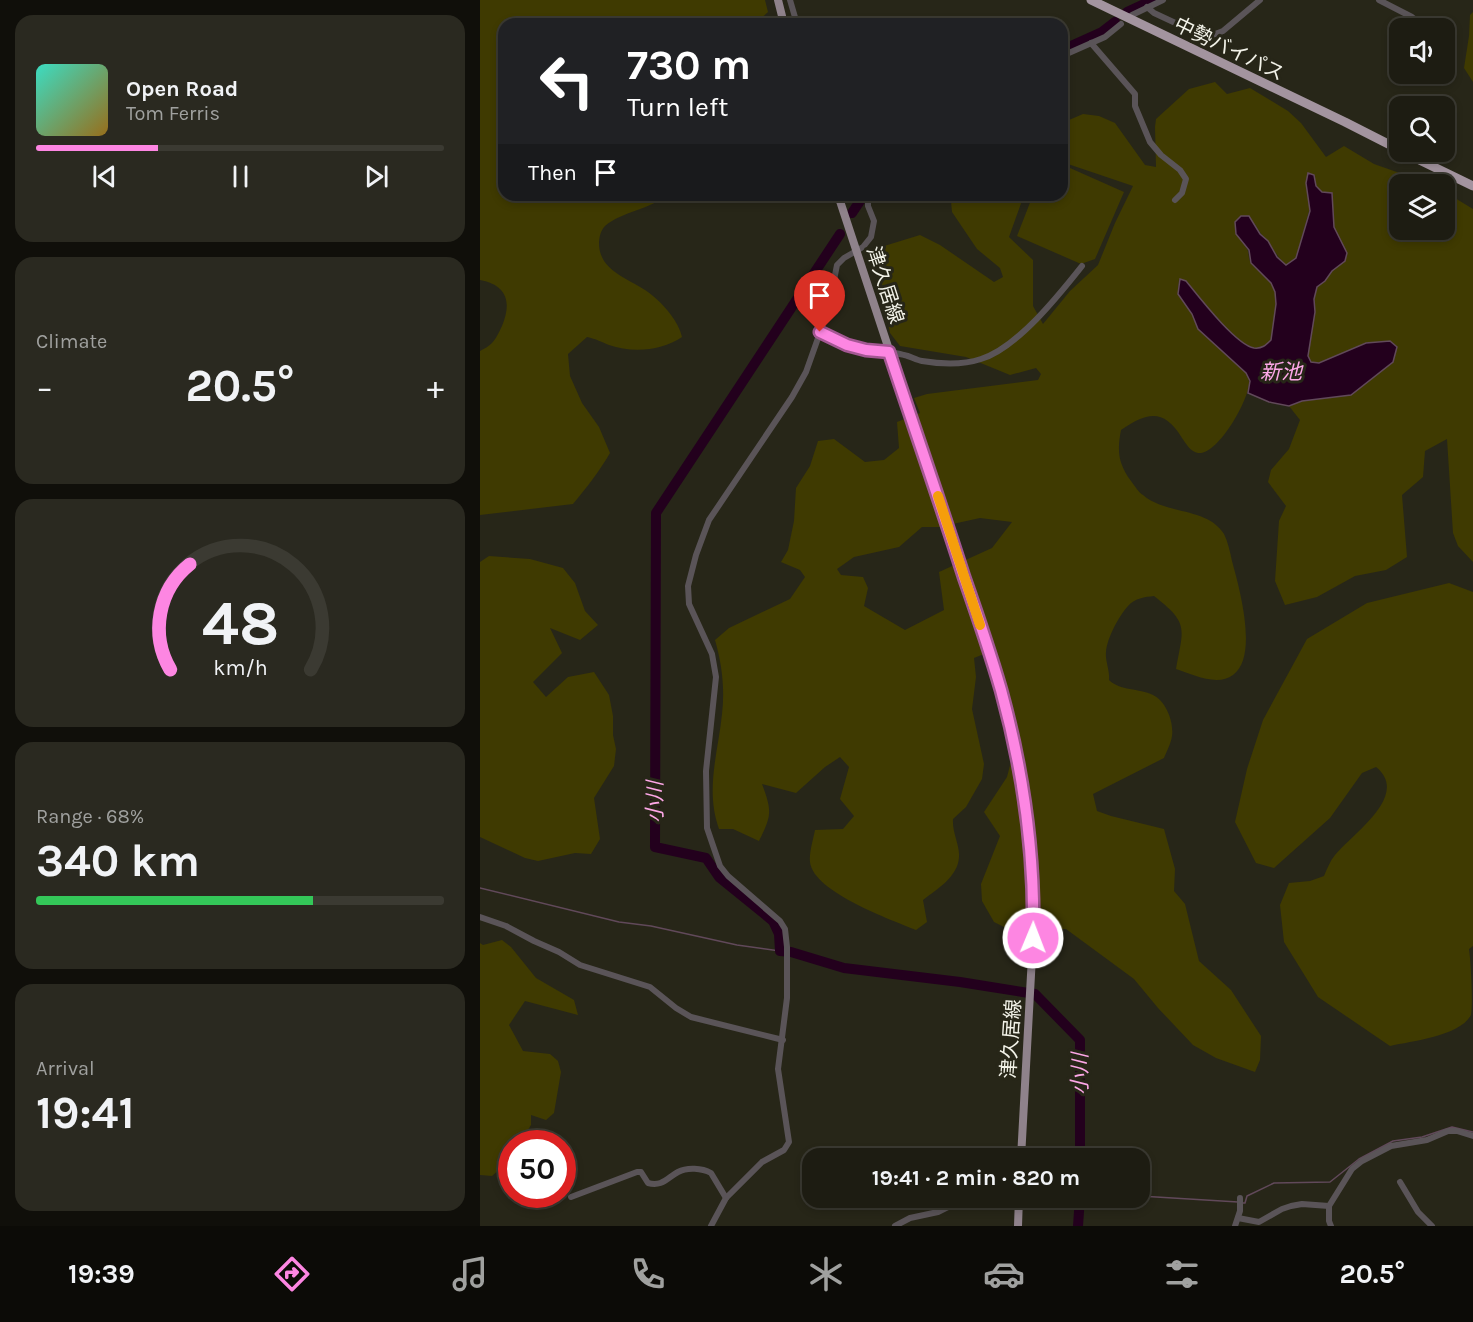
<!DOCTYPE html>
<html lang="en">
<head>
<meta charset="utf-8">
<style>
  :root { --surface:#1d1c12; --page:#2a2920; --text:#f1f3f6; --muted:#a0a19f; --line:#3b3a32; --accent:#fd86e2 }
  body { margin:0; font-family:Karla,"Noto Sans JP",sans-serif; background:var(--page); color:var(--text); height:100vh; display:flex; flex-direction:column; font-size:22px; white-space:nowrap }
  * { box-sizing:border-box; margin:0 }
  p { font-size:20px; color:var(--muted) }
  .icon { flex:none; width:33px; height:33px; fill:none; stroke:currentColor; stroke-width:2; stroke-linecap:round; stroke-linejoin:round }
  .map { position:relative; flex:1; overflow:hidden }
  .details { display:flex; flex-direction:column; gap:15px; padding:15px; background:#100f0a; width:480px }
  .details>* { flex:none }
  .hud { position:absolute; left:18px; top:18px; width:570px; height:183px; border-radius:18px; box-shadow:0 3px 9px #0003,0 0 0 2px var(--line); background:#202124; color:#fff; overflow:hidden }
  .buttons { position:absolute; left:909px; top:18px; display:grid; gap:12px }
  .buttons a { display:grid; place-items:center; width:66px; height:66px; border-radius:12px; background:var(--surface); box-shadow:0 3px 9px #0003,0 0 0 2px var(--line); font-size:30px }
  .speed { position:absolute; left:18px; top:1130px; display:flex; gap:12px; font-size:30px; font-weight:700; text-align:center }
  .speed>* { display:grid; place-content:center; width:78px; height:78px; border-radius:50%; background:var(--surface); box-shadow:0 3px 9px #0003,0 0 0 2px var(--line); line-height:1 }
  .speed .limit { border:9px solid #d22; background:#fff; color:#111 }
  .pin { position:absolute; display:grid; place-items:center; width:51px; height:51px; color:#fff; margin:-62px -26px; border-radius:50% 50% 50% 0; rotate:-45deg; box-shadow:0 0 6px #0007 }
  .pin .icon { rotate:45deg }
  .me { position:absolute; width:66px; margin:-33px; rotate:1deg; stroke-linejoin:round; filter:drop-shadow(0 0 4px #0008) }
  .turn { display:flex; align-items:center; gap:21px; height:126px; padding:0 30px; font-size:27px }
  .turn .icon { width:78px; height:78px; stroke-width:2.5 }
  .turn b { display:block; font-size:42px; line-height:51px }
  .then { display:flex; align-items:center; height:57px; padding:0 30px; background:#0003; gap:12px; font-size:22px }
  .big { font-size:45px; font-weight:700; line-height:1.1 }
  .details .tile { flex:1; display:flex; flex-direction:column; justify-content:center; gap:9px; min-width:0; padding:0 21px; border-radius:18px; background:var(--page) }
  .details .dial { align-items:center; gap:0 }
  .dial svg { height:156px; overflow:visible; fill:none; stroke:var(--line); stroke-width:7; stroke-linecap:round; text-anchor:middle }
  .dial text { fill:var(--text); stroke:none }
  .song { display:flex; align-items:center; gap:18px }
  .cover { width:72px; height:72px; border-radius:9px; background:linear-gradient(135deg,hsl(170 70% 55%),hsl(40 70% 35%)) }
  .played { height:6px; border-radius:3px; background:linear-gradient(90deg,var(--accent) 30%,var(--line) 30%) }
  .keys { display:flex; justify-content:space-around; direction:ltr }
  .heat { display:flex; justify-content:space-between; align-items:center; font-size:33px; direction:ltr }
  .charge { height:9px; border-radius:4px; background:linear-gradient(90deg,#34c759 68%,var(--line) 0) }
  .trip { position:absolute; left:322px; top:1148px; width:348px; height:60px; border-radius:18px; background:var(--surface); box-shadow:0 3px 9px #0003,0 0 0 2px var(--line); font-weight:700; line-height:60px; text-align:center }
  .dock { display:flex; height:96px; justify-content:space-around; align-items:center; background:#0c0b07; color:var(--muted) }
  .dock .icon { width:42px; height:42px }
  .dock .active { color:var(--accent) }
  .dock b { font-size:27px; color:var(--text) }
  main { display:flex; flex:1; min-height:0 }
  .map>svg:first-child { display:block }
</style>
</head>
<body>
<main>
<section class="details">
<div class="tile">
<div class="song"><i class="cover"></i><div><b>Open Road</b><p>Tom Ferris</p></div></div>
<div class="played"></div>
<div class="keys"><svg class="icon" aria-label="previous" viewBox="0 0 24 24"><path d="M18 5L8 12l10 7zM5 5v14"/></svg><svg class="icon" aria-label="pause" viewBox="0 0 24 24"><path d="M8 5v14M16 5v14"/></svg><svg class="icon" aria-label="next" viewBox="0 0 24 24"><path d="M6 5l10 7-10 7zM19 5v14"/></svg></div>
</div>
<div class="tile"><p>Climate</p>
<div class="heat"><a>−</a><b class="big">20.5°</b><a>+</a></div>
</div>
<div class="tile dial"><svg viewBox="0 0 100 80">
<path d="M14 69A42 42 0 1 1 86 69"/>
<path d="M14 69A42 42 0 0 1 24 15" stroke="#fd86e2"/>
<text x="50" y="56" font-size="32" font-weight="700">48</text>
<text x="50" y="72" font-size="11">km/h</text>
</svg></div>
<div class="tile"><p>Range · 68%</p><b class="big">340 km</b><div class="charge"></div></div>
<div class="tile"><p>Arrival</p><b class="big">19:41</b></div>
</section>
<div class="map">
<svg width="993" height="1226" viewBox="0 0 993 1226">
  <rect width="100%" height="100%" fill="#272618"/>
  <g fill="#3f3a01" fill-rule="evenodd">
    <path d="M0 0H285L288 12 275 24H24V195H187C169 210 143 211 125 226 121 230 119 237 119 243 119 274 154 279 173 296 184 305 199 322 202 337 182 351 152 353 129 345 122 342 116 339 107 337L88 354 90 376 102 403 119 427 130 453C119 472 107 487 93 504L0 515V351C4 349 9 346 12 343 16 339 19 332 22 326 32 302 27 285 0 280Z"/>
    <polygon points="993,12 993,82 984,68 989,36 990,15"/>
    <path d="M735 82 747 94 770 88 808 111 821 123 846 157 864 146 894 164 951 184H920V230H964L965 192 993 209V562L978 546 973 533 967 439 945 451 943 477 922 495 927 557 906 570 875 576 837 597 805 605 795 581 799 521 806 506 788 482 791 470 809 449 820 420 809 406 822 401 871 395 913 362 910 341 886 343 839 363 831 362 828 356 835 312 834 299 837 287 845 281 852 271 865 261 867 253 854 227 852 193 842 192 836 186 816 258 806 265C798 258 794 249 787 241 782 234 779 232 775 224L762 242C772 253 766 254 771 263 775 270 787 275 791 283 802 300 793 322 791 340 786 345 782 349 775 348 756 346 716 293 699 279L698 294 712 314 718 329 766 373C767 375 769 379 769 382 770 398 738 456 718 453 711 452 706 444 702 438 684 408 667 412 641 430 637 451 638 463 651 481 655 486 658 492 663 495 686 515 727 507 744 534 748 542 750 552 752 561 759 587 779 656 753 675 737 687 712 674 696 669 703 628 710 624 674 596 665 597 655 598 648 606 639 616 627 638 626 652 625 661 630 670 629 680 640 691 659 688 673 695 686 701 694 722 692 736 691 743 687 751 684 758L613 794 617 811 631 816 684 829 695 869 694 891 705 904 719 961 751 990 781 1036 780 1060 775 1072 736 1058 713 1045 678 1008 654 979 586 929 530 930 514 922 502 901 501 884 520 836 504 812 527 777 538 734 514 650 494 658 496 677 492 709 504 764 502 779 486 807 473 819C472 833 480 845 479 857 478 877 457 889 443 900L447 922 436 930C412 920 333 892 330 862 329 853 333 840 335 830L363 829 374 816 360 799 369 767 360 757 345 767 316 793 282 784C292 811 292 815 279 841L253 829H239C225 790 238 753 242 714 245 689 242 664 235 640L249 628 310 599 325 577 320 570 301 562 308 550 314 521 316 488 330 466 338 441 354 439 385 462 404 460 419 448 417 422 440 413 434 398 447 394 558 380 561 374 556 368 530 375 486 357 420 346 410 333 394 255 401 247 440 235 460 245 514 282 523 277 520 268 497 249 472 212 471 201 478 195H544L529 237 553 260V306L563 324 590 291 618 265 635 223 653 186 582 162V123L603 114 619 116 635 123 665 165 676 167 675 127 676 119 709 89ZM500 518 532 522 512 548 459 572 464 610 425 630 384 606 388 588 383 577 361 575 357 569 374 557 419 547 442 527H459Z"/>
    <polygon points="582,167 590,168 644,192 615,259 601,264 537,236 553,195 582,195"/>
    <polygon points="9,556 50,559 83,568 95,583 105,611 118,625 100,640 70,628 82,653 53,682 66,697 88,677 114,672 129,695 133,716 133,735 136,749 134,766 114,798 120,839 111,854 95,853 58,861 45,858 0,837 0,562"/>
    <path d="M969 583 993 592V946L989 949C991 963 993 1003 991 1015 980 1036 932 1041 910 1046L838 997 804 942 800 905 809 883 830 881 844 876C847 869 850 861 855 855 872 834 931 795 896 767L882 773 850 818 794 868 776 863 755 822 767 769 783 720 827 639 887 603Z"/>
    <polygon points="22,940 31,947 56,978 94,1000 98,1015 45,1001 29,1025 43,1051 70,1054 78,1061 81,1072 74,1113 66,1120 51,1115 51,1125 40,1143 32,1143 31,1159 12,1176 0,1175 0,943 3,945"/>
  </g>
  <path fill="#23001d" stroke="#61495a" stroke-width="1.5" d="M828 173 834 175 836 186 842 192 852 193 854 227 867 253 865 261 852 271 845 281 837 287 834 299 835 312 828 356 831 362 839 363 886 343 910 341 917 347 913 362 871 395 822 401 809 406 789 402 768 393 770 381 766 373 718 329 712 314 698 294 700 279 706 281C719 297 756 345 774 348 782 349 786 345 791 340L796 304 795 292 791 283 771 263 769 250 756 234 755 222 761 216H769L780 234 788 241 797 257 806 265 816 258 830 211 826 183Z"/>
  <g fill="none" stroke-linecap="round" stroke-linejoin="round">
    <g stroke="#61495a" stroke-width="1.5">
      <polyline points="0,888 139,922 171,926 257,945 300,951"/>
      <polyline points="660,1196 758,1202"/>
      <polyline points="763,1203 765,1203 767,1196 794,1183 850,1182 879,1159 913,1141 942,1137 972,1127 993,1132"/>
    </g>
    <g stroke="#23001d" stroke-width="10">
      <polyline points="647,12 673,0"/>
      <polyline points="582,50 622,32 635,22"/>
      <polyline points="372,213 384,195"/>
      <polyline points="360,234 176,513 175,847 226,858 239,877 293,921 299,934 300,951 311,952 364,968 480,982 555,994 600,1040 600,1158"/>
      <polyline points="598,1226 600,1197"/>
    </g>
    <g stroke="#5a5458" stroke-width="6">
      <polyline points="310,0 317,24"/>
      <polyline points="899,0 932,17 946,28"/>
      <polyline points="667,7 674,13 719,34 730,36 743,31 780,0"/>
      <polyline points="652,15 683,0"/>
      <polyline points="611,43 655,94 655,106 670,142 681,155 700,170 706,179 702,193 695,200"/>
      <polyline points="582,56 625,37 641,24"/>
      <polyline points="964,71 967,78"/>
      <polyline points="388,202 395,195"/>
      <path d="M341 332C355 339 368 346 383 349 397 352 411 351 424 355 430 356 436 360 442 361 460 364 483 365 501 359 537 348 579 295 602 266"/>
      <polyline points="0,917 26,926 54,941 79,952 100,965 170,987 196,1008 211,1017 303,1040"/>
      <polyline points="920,1182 938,1212 952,1226"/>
      <path d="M91 1197 157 1172H161L168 1183C182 1187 187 1178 198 1172 207 1167 222 1168 231 1173L246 1198"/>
      <polyline points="758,1218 779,1222 802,1209 811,1206 822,1204 849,1206"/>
      <polyline points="231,1226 246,1198 282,1162 304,1150 309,1142 298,1069 307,998 307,947 305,929 300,921 248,876 240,866 227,828 226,771 236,677 232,654 209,604 208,586 216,555 229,520 312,397 326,372 348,310 357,265 364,258 383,247 391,237 394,221 388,206 388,195"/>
      <polyline points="415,1226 430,1218 458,1212 478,1202 502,1197"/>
      <polyline points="755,1226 760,1211 760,1198"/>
      <polyline points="851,1226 849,1221 849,1206 872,1169 882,1161 911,1146 947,1140 968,1131 977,1131 993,1136"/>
    </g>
    <g stroke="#8f828b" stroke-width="8">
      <polyline points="298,0 304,24"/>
      <polyline points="358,195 510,656 521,689 537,754 544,800 553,881 553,938 541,1158"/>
      <polyline points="538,1226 539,1197"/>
    </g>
    <g stroke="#a3949f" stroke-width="9">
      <polyline points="611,0 865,122 920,150"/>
      <polyline points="923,152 993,186"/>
    </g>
  </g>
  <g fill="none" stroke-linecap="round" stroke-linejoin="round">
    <g stroke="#a45793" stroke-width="15">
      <path id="route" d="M340 332 367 345 386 350 409 352C434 427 460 502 484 577 497 614 510 652 521 690 543 770 555 854 553 938"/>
    </g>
    <use href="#route" stroke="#fd86e2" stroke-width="10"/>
    <polyline stroke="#f59e0b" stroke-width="10" points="458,496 500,625"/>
  </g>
  <g text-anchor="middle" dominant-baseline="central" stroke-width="6" stroke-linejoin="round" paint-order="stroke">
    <g font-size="20" fill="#f2f2e8" stroke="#272618">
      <text transform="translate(749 49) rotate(26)">中勢バイパス</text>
      <text transform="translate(405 285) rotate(72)">津久居線</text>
      <text transform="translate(531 1039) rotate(-86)">津久居線</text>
    </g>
    <g font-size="21" font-style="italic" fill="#fda7e7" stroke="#272618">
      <text x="801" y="372">新池</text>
      <text transform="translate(175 802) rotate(-90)">小川</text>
      <text transform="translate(600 1074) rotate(-90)">小川</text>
    </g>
  </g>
</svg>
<div class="buttons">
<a><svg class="icon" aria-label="sound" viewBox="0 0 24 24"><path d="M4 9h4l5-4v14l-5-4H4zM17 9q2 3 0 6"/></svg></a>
<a><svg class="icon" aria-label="search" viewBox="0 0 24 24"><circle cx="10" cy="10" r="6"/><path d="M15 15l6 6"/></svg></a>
<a><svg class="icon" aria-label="layers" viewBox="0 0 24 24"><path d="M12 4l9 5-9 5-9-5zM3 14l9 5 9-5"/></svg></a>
</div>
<div class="speed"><div class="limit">50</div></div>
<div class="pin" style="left:340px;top:332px;background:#d93025"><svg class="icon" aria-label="arrive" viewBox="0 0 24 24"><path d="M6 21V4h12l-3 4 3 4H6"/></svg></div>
<svg class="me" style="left:553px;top:938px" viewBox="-20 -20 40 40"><circle r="17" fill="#fd86e2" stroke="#fff" stroke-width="3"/><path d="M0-11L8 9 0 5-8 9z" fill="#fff"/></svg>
<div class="trip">19:41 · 2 min · 820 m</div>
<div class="hud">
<div class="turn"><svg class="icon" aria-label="left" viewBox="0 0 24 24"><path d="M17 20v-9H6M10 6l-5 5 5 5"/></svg><div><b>730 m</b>Turn left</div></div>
<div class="then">Then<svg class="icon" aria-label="arrive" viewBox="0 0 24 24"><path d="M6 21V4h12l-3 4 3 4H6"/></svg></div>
</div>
</div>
</main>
<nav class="dock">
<b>19:39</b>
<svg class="icon active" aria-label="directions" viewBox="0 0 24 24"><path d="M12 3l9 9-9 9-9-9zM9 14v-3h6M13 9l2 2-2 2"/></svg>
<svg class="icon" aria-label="music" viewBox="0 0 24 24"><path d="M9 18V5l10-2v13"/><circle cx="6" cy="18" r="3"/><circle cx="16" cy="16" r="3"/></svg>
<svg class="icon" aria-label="phone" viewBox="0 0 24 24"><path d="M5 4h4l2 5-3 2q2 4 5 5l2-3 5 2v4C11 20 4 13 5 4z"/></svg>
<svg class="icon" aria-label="climate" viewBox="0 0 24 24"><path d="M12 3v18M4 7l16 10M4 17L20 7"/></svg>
<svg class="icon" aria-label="car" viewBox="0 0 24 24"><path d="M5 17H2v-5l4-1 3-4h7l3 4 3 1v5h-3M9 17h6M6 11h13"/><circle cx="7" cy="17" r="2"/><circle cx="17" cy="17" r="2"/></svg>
<svg class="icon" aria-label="filters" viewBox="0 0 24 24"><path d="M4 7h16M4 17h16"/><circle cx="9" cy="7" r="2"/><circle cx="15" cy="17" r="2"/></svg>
<b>20.5°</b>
</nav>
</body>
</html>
